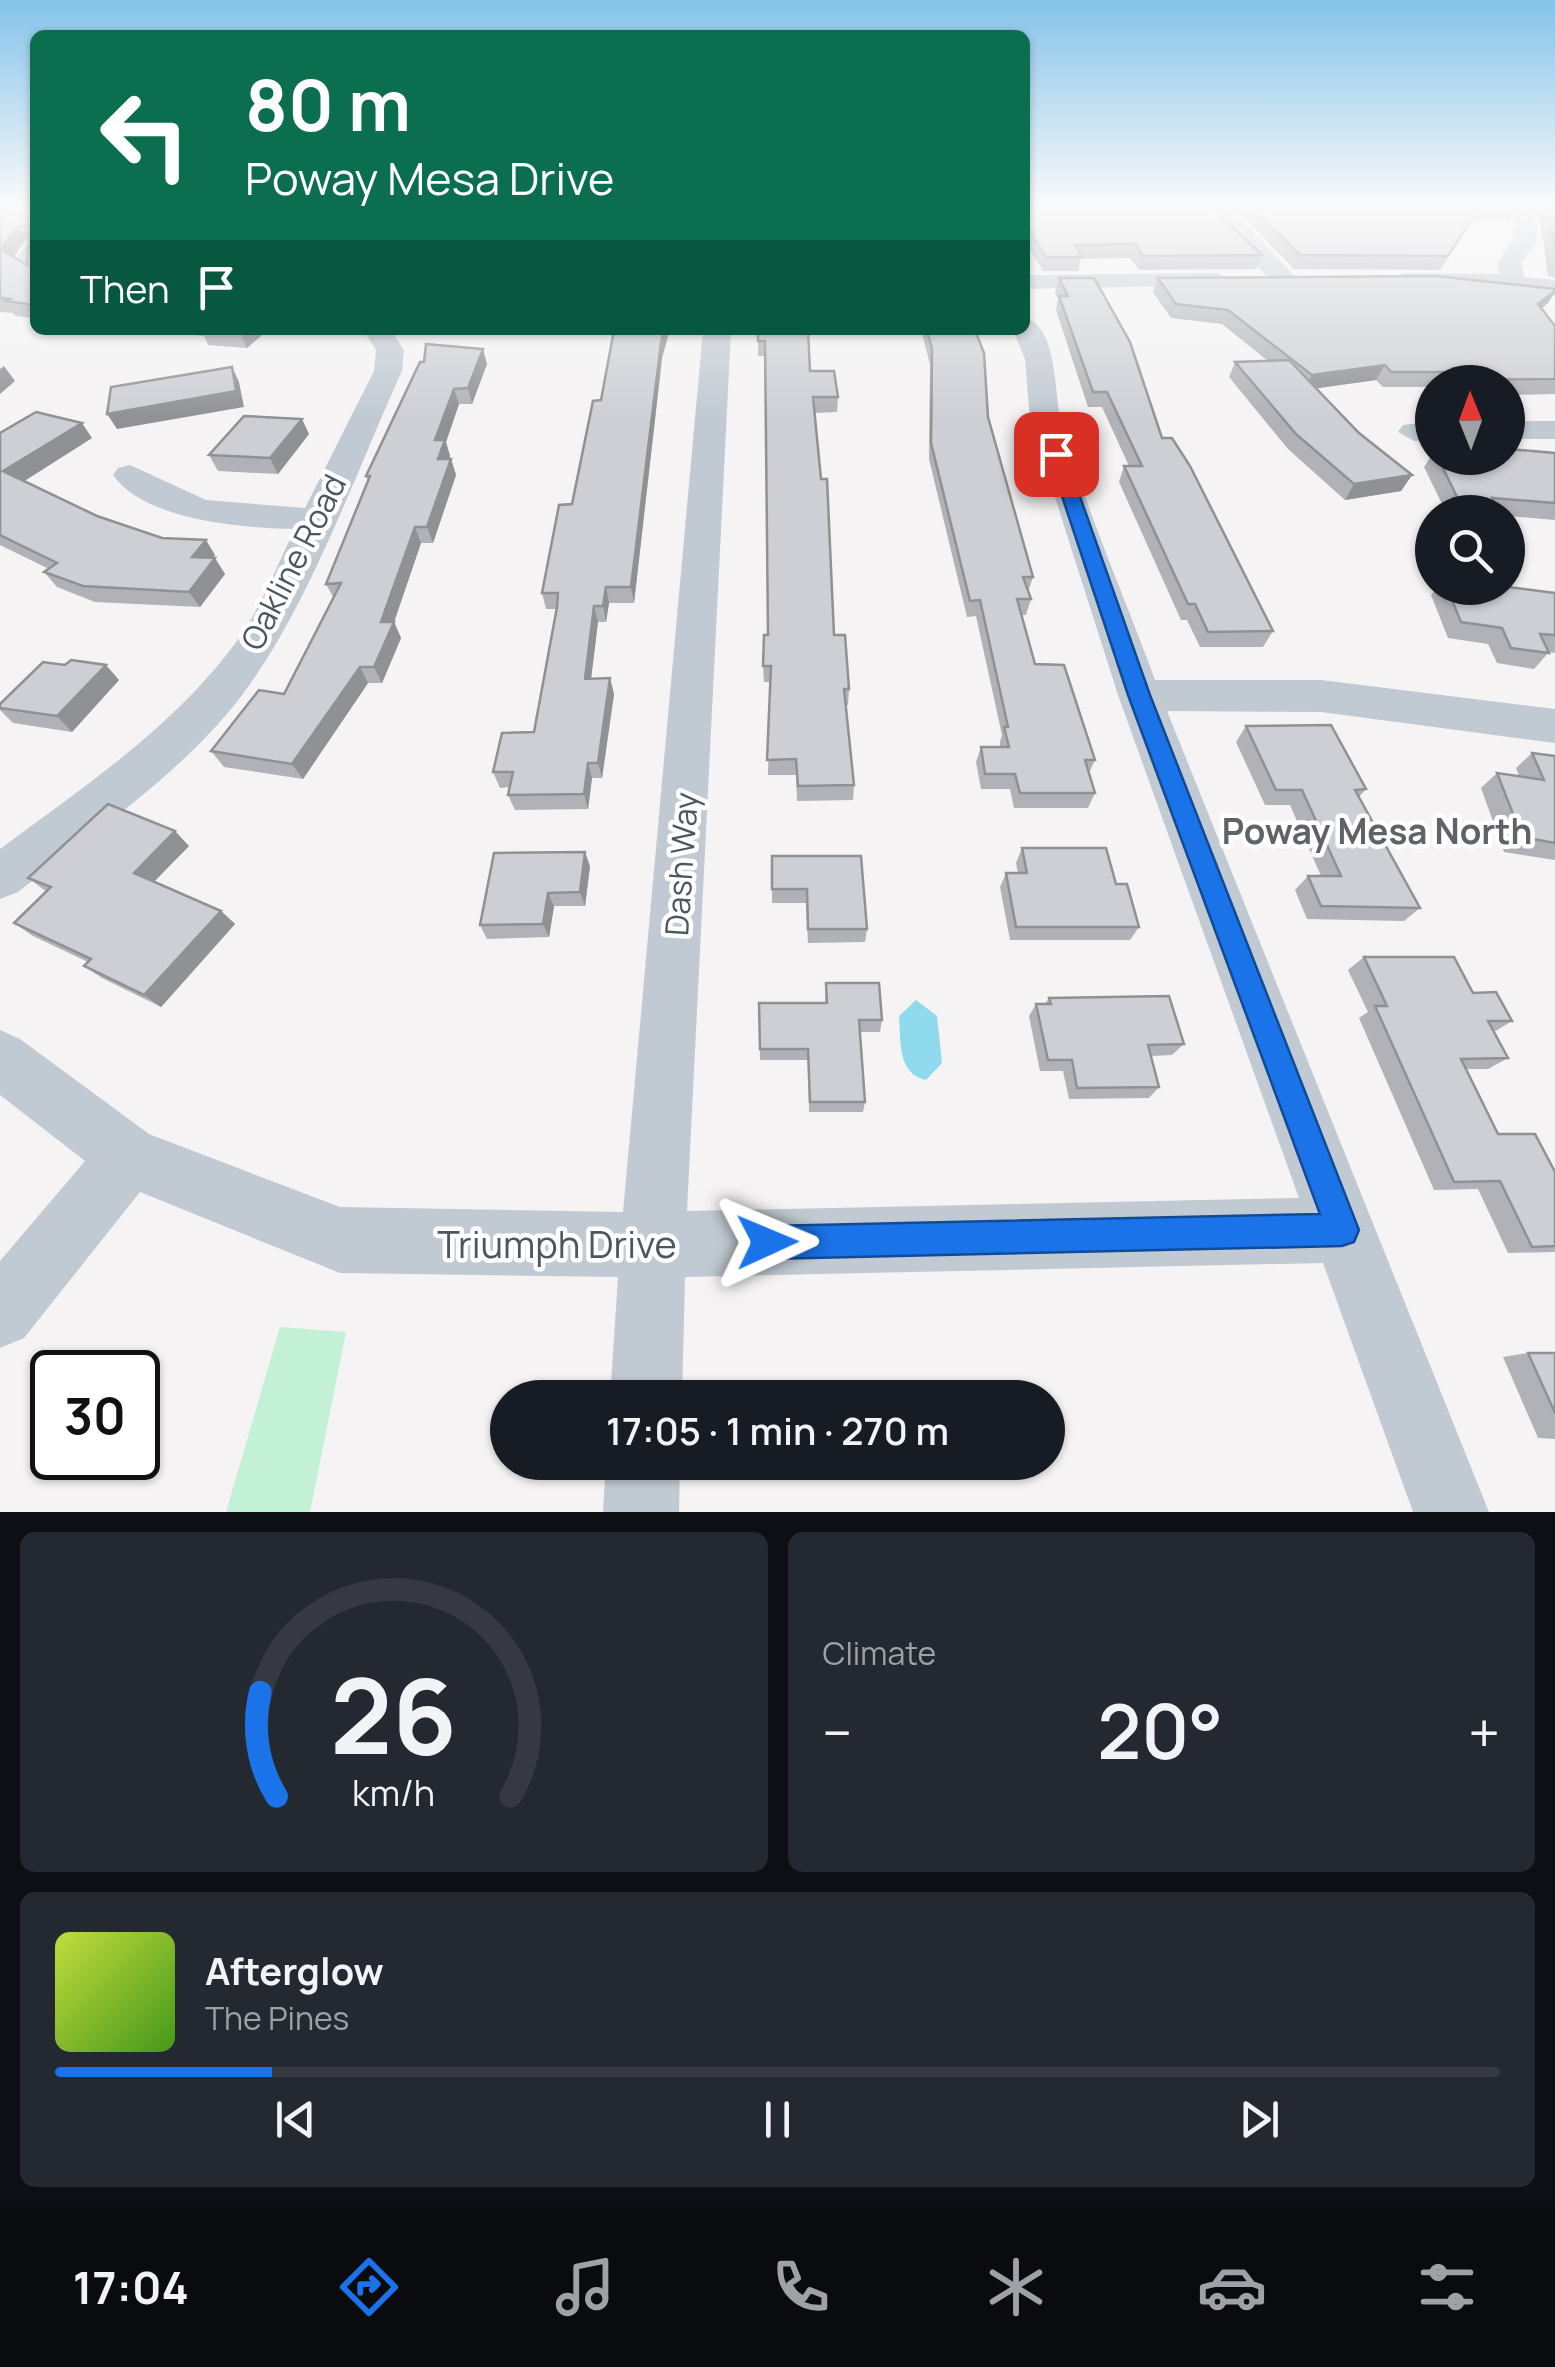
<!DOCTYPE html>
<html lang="en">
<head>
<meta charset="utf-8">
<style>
  :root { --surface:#171b24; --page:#242831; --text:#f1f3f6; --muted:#9ea1a6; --line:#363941; --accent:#1a73e8 }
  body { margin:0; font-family:Manrope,sans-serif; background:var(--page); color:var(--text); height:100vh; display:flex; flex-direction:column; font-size:38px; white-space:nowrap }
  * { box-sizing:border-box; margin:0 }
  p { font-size:32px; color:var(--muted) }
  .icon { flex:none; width:55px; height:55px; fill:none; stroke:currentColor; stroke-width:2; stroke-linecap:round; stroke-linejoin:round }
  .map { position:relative; height:1512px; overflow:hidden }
  .drawer { display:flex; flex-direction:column; gap:20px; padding:20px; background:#0d0f14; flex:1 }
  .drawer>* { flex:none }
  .banner { position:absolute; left:30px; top:30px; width:1000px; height:305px; border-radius:15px; box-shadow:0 2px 8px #0004; background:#0b6e4f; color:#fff; overflow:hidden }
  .needle { width:65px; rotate:359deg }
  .controls { position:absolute; left:1415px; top:365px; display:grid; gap:20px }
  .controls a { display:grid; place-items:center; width:110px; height:110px; border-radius:50%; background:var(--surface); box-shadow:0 2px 8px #0004; font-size:50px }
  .speed { position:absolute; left:30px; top:1350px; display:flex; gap:20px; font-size:50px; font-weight:700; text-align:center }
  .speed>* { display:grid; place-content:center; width:130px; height:130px; border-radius:50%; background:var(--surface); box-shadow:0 2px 8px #0004; line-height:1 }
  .speed .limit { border:5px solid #111; border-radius:15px; background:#fff; color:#111 }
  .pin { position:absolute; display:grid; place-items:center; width:85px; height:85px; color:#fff; margin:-42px; border-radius:20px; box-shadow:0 5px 15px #0006 }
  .me { position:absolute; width:110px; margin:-55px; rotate:89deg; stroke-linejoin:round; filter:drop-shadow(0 0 8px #0008) }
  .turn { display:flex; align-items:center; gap:35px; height:210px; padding:0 50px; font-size:45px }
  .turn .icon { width:130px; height:130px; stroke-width:2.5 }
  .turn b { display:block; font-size:70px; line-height:85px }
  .then { display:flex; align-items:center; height:95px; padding:0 50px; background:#0003; gap:20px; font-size:38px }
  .big { font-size:75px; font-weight:600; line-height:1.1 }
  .drawer .widget { flex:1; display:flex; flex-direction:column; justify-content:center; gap:15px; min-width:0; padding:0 35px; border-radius:15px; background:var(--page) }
  .drawer .dial { align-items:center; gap:0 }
  .dial svg { height:260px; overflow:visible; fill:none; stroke:var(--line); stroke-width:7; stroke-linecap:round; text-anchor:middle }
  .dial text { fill:var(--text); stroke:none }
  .song { display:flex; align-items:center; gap:30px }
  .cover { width:120px; height:120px; border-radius:15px; background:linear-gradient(135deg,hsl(70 70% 55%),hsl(100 70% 35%)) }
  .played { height:10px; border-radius:5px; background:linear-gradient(90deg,var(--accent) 15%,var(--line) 15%) }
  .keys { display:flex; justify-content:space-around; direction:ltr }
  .heat { display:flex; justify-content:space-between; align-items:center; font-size:55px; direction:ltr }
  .drawer .tiles { flex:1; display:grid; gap:20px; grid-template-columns:1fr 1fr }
  .widget:last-child { grid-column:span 2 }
  .trip { position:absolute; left:490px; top:1380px; width:575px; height:100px; border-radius:50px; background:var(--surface); box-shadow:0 2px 8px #0004; font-weight:600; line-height:100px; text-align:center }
  .tabs { display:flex; height:160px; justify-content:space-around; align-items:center; background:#090b0e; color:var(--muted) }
  .tabs .icon { width:70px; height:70px }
  .tabs .active { color:var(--accent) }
  .tabs b { font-size:45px; color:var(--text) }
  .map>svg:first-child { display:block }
</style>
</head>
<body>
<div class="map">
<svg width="1555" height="1512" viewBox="0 0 1555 1512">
  <rect width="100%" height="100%" fill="#f5f3f3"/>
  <polygon fill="#c3f1d5" points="280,1327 346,1332 310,1512 226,1512"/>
  <path fill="#90daee" d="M916 1000 937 1016 942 1063 926 1080C897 1074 901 1041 899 1016Z"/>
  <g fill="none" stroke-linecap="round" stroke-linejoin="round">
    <g fill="#c1cad2" fill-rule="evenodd">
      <polygon points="1199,207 1230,208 1294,275 1297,280 1294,285 1276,285"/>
      <polygon points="1500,207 1524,207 1537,221 1536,243 1521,263 1524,277 1555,280 1555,296 1474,286 1398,285 1395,280 1398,275 1407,273 1499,274 1497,263 1512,242 1515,222"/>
      <polygon points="35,241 35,275 13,262 27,243"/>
      <polygon points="1218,273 1230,280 1227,285 1025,289 1025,275"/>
      <path d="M1025 318C1058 326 1054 394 1061 420 1083 504 1125 597 1155 680H1321L1555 709V743L1321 712 1167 711 1489 1512H1413L1323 1263 685 1277 682 1398H610L618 1277 340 1273 140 1192 24 1338 0 1348V1261L85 1161 0 1095V1030L20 1039 149 1134 340 1207 623 1212 703 330H731L687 1211 1299 1198 1118 695 1030 419 1025 359 1013 330H1025Z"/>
      <path d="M363 330H391L404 350 402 371C353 478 302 627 226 715 167 784 88 836 18 892L0 899V849C87 784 175 727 239 638 262 606 277 565 295 529 244 528 145 521 113 475L118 468 130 465 206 500 305 508 374 371 376 350Z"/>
      <rect x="1508" y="421" width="47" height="18"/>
      <polygon points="1432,422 1432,440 1414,441 1398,432 1403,425"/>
      <polygon points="606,1462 680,1462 679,1512 603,1512"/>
    </g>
  </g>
  <g fill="#b0b2b7" fill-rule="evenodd">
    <path d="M0 207H35V318L16 316 13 313 0 312ZM26 239 29 240 27 265 14 257Z"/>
    <polygon points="1025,207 1262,255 1256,269 1139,270 1130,258 1081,259 1078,271 1043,271 1025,241"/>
    <polygon points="1234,207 1517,208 1509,221 1472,220 1440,270 1294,269"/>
    <polygon points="1528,207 1555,207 1555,277 1548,276 1540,218"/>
    <polygon points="1059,278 1162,438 1273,631 1263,647 1200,647 1187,620 1181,620 1119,482 1124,466 1129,466 1102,407 1088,407 1056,310 1058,299 1055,293"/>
    <polygon points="1158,278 1555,289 1555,292 1548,303 1541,308 1555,326 1555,394 1508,395 1508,382 1432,382 1432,387 1383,387 1376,380 1316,388 1359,433 1412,475 1401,491 1345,500 1288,449 1229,377 1235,362 1268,361 1222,324 1171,318 1153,292"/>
    <polygon points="146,330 268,330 247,348 208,345 204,336"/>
    <polygon points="758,330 810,371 838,397 837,412 814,413 834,635 849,689 848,705 846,705 854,785 853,800 797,801 796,775 768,775 770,682 764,682 763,666 768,635 765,356 758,356"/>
    <polygon points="921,330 975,330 988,417 1033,577 1028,592 1031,599 1026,615 1021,615 1035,664 1095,760 1089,773 1095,793 1088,808 1014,808 1010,789 981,789 976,762 981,747 1000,747 1000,742 1002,735 976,616 967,617 929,459 930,364"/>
    <polygon points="662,358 634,603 609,603 606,622 598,622 591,679 610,678 614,694 602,778 592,778 588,809 515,810 508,795 510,787 500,788 493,772 534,732 557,609 546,609 542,593 572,504 601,400"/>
    <polygon points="420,362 487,364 472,404 459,404 446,442 450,456 449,459 451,459 456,475 433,543 421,543 394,622 401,638 382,683 368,683 303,779 224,767 211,751 284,694 333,597 326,584 368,482 366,476"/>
    <polygon points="0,433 92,438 24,481 97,516 215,555 213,558 225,574 200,607 95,602 57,587 44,572 49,569 0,545"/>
    <polygon points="309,434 278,474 218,471 209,455"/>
    <polygon points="1555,453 1555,520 1508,516 1508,512 1446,512 1424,467 1432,455 1432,458 1508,458"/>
    <polygon points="1437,588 1508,588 1555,593 1555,653 1549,652 1534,669 1497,663 1488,644 1448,638 1431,595"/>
    <polygon points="119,680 72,732 13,723 0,710 0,704"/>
    <polygon points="1246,726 1366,789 1359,797 1420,908 1404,921 1307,919 1295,890 1308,876 1321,876 1290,805 1265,805 1236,742"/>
    <polygon points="1532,753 1555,756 1555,860 1504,852 1481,788 1497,773 1519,776 1516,768"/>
    <polygon points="189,846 154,881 221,911 235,924 161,1007 102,978 84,966 88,962 33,936 14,923 47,892 28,878"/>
    <polygon points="1022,848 1116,884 1139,927 1130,940 1010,940 1000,887 1006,873 1018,873 1016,863"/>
    <polygon points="772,856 867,929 865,942 808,943 806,903 772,903"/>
    <polygon points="590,866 585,906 554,906 549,937 487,939 480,925"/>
    <polygon points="1364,957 1473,993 1512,1021 1494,1032 1508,1058 1488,1069 1466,1069 1498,1134 1555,1172 1555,1252 1508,1253 1478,1189 1434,1190 1359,1018 1368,1012 1348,970"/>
    <polygon points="826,983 882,1020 880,1032 860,1032 865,1102 863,1112 809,1112 808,1060 760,1060 759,1003 825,1003"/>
    <polygon points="1049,998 1184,1044 1172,1055 1151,1056 1159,1087 1149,1098 1069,1099 1063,1071 1040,1071 1029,1016 1036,1004 1045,1004"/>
    <polygon points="1528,1353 1555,1353 1555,1439 1538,1438 1503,1357"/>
  </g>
  <g fill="#909195">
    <polygon points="18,226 26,239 9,263 0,249"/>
    <polygon points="1555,291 1548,303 1528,319 1538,304"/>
    <polygon points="244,330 268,330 247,348 240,333"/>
    <polygon points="664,330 670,330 662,358 634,603 631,587 661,343"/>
    <polygon points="483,349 487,364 472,404 468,388"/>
    <polygon points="1385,365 1376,380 1305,390 1312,375"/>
    <polygon points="4,366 15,381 0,394 0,369"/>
    <polygon points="232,367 239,382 244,407 117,429 107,414"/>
    <polygon points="454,389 459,404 446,442 450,456 443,475 438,459 435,440"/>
    <polygon points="302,419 309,434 278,474 270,458"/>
    <polygon points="82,423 92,438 15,487 3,471"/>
    <polygon points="451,459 456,475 433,543 427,527"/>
    <polygon points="1412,475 1401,491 1345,500 1354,484"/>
    <polygon points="415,527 421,543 394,622 401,638 382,683 374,667 381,622"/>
    <polygon points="206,540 215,555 202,573 192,557"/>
    <polygon points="215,558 225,574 200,607 189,592"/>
    <polygon points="606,587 609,603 606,622 603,606"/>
    <polygon points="594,606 598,622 589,695 585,679"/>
    <polygon points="106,665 119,680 72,732 57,716"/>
    <polygon points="360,667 368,683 303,779 292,764"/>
    <polygon points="610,678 614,694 602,778 598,763"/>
    <polygon points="588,763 592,778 588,809 584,794"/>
    <polygon points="175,831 189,846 149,887 134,873"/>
    <polygon points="585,852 590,866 585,906 580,892"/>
    <polygon points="548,893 554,906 549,937 543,924"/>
    <polygon points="221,911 235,924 161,1007 144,995"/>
  </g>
  <g fill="#cdcfd5" stroke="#909195" stroke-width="2.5" fill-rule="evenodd">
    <path d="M0 207H35V305L6 301 10 299 0 298ZM18 226 30 227 27 265 0 249Z"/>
    <polygon points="1025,207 1212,207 1262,255 1143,256 1135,244 1075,245 1082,257 1046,257 1025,223"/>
    <polygon points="1252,207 1516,207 1517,208 1479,207 1448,256 1300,255"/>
    <polygon points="1548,207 1555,207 1555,251"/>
    <polygon points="1436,276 1555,289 1555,291 1538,304 1555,326 1555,379 1455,380 1446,372 1391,372 1385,365 1312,375 1228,310 1176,304 1158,278"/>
    <polygon points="1059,278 1094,278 1130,342 1162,438 1172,438 1190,466 1273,631 1208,632 1195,604 1188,604 1124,466 1142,466 1107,392 1093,392 1059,296 1068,296"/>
    <polygon points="202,330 244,330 240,333"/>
    <polygon points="614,330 664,330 661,343 631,587 606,587 603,606 594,606 585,679 610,678 598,763 588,763 584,794 508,795 513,772 493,772 502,733 534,732 557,607 558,593 542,593 559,505 572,504 593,401 601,400"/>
    <polygon points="758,330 808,330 810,371 834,371 838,397 813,397 821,479 827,479 834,635 845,635 849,689 844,689 854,785 798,786 796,759 767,760 771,666 763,666 764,635 768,635 765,341 758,341"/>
    <polygon points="927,330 975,330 984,353 988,417 1033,577 1023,577 1031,599 1017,599 1035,664 1064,665 1095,760 1085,760 1095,793 1020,793 1015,774 985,774 981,747 1009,747 1004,727 1008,727 980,600 970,601 931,443 932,349"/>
    <polygon points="426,344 483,349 468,388 454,389 435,440 445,440 438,459 451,459 427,527 415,527 381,622 394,622 374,667 360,667 292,764 211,751 259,690 284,694 341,583 326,584 370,476 366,476 420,362 424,362"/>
    <polygon points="1289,360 1359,433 1412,475 1354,484 1296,434 1235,362"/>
    <polygon points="232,367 236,391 107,414 111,387"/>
    <polygon points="36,412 82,423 3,471 97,516 162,538 206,540 192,557 215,558 189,592 83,586 44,572 57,563 0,535 0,433"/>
    <polygon points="244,416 302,419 270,458 209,455"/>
    <polygon points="1508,449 1555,453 1555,503 1492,498 1497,508 1460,503 1438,458 1508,458"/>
    <polygon points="1508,587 1555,593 1555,635 1540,634 1549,653 1511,648 1502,628 1461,622 1447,588"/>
    <polygon points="71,660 106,665 57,716 0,708 0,704 43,662 65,665"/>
    <polygon points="1331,725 1366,789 1355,790 1420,908 1321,906 1308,876 1341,876 1302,790 1276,790 1246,726"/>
    <polygon points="1532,753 1555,756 1555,843 1522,837 1497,773 1544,780"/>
    <polygon points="108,804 175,831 134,873 221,911 144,995 84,966 91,959 14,923 51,887 28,878"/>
    <polygon points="1022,848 1106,848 1116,884 1127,884 1139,927 1016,927 1006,873 1027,873"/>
    <polygon points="585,852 580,892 548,893 543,924 480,925 494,853"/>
    <polygon points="772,856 861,856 867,929 808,929 807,889 772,889"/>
    <polygon points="1364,957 1454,957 1473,993 1496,992 1512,1021 1488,1021 1508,1058 1461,1059 1498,1134 1535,1134 1555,1172 1555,1246 1532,1247 1500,1181 1454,1182 1375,1006 1387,1006"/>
    <polygon points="826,983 879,983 882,1020 859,1020 865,1102 810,1102 808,1049 760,1049 759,1003 827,1003"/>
    <polygon points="1169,996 1184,1044 1148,1045 1159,1087 1077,1088 1072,1060 1048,1060 1036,1004 1051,1004 1049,998"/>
    <polygon points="1528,1353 1555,1353 1555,1413"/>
  </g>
  <linearGradient id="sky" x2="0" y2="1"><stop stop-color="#85c3ea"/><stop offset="0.49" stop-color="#fafafa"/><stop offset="1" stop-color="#fafafa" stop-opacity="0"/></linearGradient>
  <rect width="1555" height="419" fill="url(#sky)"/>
  <polygon fill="#1a73e8" stroke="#114b97" stroke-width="2.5" points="1056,449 1065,454 1150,695 1359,1230 1354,1242 1342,1246 767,1259 756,1254 751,1242 756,1231 767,1226 1320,1214 1128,695 1048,454"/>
  <g text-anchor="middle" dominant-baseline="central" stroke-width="9" stroke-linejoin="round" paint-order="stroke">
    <g font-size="32" fill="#4a5661" stroke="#fff">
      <text transform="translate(293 562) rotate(-63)">Oakline Road</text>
      <text transform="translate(681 864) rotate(-86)">Dash Way</text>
    </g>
    <g font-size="35" font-weight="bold" fill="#5f6368" stroke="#fff">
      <text x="1377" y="831">Poway Mesa North</text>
    </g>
    <g font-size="38" fill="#4a5661" stroke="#fff">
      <text x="557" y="1243">Triumph Drive</text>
    </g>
  </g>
</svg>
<div class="controls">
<a><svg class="needle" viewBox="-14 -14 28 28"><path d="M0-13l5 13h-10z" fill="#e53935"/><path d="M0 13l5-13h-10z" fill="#9ea1a6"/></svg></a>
<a><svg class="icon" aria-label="search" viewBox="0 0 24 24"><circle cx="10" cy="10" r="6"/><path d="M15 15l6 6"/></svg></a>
</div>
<div class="speed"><div class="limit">30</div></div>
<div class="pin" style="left:1056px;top:454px;background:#d93025"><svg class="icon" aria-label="arrive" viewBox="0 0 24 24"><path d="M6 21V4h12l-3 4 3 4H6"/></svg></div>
<svg class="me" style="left:767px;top:1242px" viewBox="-20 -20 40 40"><path d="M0-17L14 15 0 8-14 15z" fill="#1a73e8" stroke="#fff" stroke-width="4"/></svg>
<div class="trip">17:05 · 1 min · 270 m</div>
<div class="banner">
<div class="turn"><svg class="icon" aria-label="left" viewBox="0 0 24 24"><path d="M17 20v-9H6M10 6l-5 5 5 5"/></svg><div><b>80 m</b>Poway Mesa Drive</div></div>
<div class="then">Then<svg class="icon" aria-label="arrive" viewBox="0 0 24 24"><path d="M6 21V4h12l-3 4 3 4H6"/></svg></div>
</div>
</div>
<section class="drawer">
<div class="tiles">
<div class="widget dial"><svg viewBox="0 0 100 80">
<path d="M14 69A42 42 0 1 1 86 69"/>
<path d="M14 69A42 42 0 0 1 9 37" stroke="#1a73e8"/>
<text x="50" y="56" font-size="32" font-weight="700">26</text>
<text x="50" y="72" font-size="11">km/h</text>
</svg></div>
<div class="widget"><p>Climate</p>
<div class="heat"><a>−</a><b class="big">20°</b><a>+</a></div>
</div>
<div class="widget">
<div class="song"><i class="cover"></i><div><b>Afterglow</b><p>The Pines</p></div></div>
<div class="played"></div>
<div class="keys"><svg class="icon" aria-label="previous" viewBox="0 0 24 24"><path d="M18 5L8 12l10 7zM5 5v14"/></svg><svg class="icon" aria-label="pause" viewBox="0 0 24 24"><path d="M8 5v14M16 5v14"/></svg><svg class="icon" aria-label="next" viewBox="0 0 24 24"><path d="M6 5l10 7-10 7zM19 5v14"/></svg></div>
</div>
</div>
</section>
<nav class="tabs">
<b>17:04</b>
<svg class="icon active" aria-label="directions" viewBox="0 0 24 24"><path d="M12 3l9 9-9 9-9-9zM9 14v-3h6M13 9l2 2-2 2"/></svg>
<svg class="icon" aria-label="music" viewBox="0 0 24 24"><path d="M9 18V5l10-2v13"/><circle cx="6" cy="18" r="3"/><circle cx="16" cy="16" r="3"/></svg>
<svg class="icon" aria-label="phone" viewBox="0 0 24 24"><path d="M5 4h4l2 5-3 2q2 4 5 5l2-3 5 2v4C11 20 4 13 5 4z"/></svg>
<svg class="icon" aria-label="climate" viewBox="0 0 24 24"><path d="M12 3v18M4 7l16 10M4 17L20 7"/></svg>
<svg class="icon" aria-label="car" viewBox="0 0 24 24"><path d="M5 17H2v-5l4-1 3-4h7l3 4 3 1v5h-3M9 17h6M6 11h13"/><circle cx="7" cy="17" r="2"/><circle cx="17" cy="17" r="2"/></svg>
<svg class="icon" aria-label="filters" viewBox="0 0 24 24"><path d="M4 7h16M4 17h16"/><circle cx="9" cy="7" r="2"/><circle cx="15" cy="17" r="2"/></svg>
</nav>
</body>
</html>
